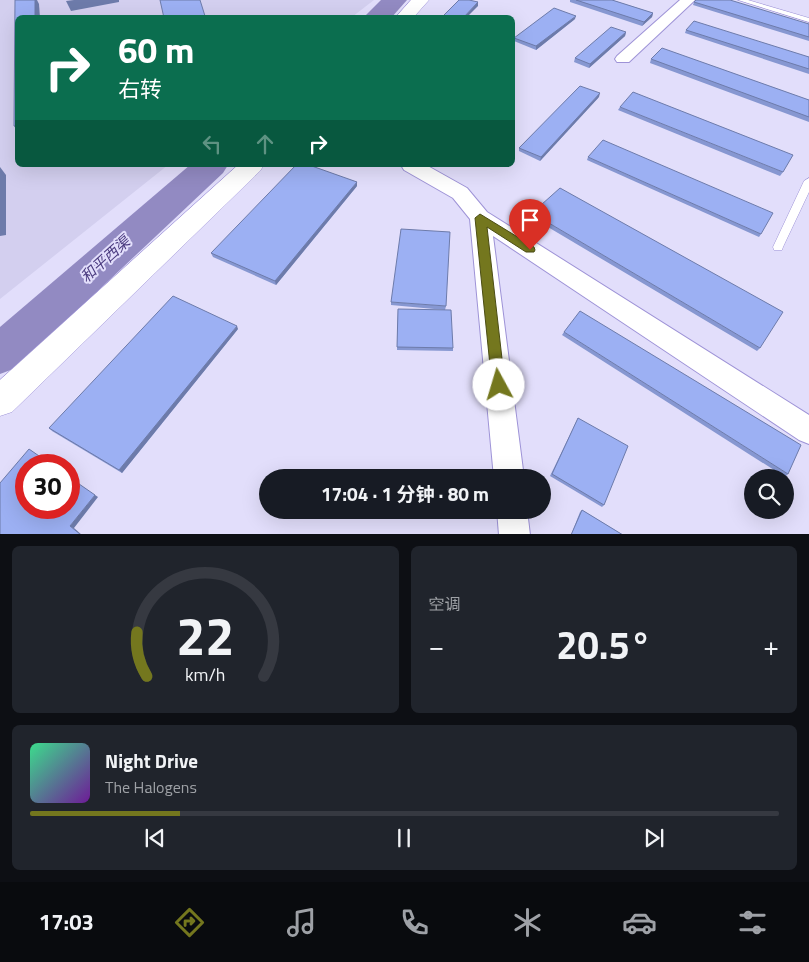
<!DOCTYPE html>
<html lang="zh">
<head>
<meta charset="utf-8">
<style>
  :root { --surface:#171b24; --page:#20242c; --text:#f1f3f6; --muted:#9ea1a6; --line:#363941; --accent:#74771e }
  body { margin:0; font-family:"Titillium Web","Noto Sans SC",sans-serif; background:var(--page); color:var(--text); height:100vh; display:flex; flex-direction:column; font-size:19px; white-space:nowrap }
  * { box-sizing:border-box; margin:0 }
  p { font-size:16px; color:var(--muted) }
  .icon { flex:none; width:28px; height:28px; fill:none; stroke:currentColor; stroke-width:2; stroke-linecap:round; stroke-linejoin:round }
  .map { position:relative; height:534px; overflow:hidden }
  .details { display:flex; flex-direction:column; gap:12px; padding:12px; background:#0d0f14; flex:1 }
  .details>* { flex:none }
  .top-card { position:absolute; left:15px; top:15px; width:500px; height:152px; border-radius:8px; box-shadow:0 5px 20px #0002; background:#0b6e4f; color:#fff; overflow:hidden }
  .controls { position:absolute; left:744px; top:469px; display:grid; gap:10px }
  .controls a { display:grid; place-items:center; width:50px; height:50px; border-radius:50%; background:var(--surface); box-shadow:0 5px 20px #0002; font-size:25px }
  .speed { position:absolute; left:15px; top:454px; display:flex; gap:10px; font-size:25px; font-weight:700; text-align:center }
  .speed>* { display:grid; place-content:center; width:65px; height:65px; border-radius:50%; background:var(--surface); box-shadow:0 5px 20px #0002; line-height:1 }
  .speed .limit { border:8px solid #d22; background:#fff; color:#111 }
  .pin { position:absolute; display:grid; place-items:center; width:42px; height:42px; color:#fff; margin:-51px -21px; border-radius:50% 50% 50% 0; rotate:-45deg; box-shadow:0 0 5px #0007 }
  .pin .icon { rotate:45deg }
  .me { position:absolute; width:55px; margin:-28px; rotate:354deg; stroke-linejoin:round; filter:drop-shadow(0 0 4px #0008) }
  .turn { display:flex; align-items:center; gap:18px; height:105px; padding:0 20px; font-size:22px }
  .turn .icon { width:65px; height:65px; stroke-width:2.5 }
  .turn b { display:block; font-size:35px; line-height:42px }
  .lanes { display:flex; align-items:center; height:48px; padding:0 20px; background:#0003; justify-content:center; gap:25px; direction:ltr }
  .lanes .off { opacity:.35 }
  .big { font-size:38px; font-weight:700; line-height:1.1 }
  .details .card { flex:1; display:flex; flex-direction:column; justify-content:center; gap:8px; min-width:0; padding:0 18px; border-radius:8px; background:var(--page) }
  .details .dial { align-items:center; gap:0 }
  .dial svg { height:130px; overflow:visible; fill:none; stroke:var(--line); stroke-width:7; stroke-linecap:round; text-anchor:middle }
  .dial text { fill:var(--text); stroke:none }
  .song { display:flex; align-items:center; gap:15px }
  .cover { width:60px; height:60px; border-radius:8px; background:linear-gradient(135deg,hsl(150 70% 55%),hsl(280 70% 35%)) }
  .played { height:5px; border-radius:2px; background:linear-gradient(90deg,var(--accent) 20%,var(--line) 20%) }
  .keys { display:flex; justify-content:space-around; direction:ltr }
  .heat { display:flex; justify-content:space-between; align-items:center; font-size:28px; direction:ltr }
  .details .tiles { flex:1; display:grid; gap:12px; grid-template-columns:1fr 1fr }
  .card:last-child { grid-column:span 2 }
  .trip { position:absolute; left:259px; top:469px; width:292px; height:50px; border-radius:25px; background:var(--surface); box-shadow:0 5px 20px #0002; font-weight:700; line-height:50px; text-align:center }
  .tabs { display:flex; height:80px; justify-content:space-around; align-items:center; background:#090b0e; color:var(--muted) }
  .tabs .icon { width:35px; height:35px }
  .tabs .selected { color:var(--accent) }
  .tabs b { font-size:22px; color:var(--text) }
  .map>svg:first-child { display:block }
</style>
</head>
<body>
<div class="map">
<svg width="809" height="535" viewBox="0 0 809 535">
  <rect width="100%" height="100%" fill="#e2defb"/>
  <polygon fill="#d3cfef" points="0,0 374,0 352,17 18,18 18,165 168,165 0,299"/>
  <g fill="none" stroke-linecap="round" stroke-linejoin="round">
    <g fill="#928ac2" fill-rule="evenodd">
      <polygon points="381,0 407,0 391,18 363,18"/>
      <polygon points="190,165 228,165 223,173 16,368 0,374 0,327"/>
    </g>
    <g stroke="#9e93d7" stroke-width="1">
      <g id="service">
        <polygon points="738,0 748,0 809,18 809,22"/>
        <polygon points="809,178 809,192 783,247 782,250 774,250 773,247 804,181"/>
      </g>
    </g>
    <g stroke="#9e93d7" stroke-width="2">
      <g id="minor">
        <polygon points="680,0 695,0 629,62 617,62 615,59 617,56"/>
        <polygon points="401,165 426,165 467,188 487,212 809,415 809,444 799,440 493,236 524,478 494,478 470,219 453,198 404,170"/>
        <polygon points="497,510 527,510 530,535 499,535"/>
      </g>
    </g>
    <g stroke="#9e93d7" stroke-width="1">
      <g id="tertiary">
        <polygon points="411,0 429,0 413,18 395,18"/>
        <polygon points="238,165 264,165 260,171 12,412 0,416 0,380"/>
      </g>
    </g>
    <use href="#service" fill="#fff" fill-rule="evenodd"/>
    <use href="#minor" fill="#fff" fill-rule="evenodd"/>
    <use href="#tertiary" fill="#fff" fill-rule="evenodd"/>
  </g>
  <g fill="#8697d1">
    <polygon points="570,0 612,0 653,13 652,17 642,26 570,2"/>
    <polygon points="694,2 809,24 809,41 693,5"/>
    <polygon points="575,19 536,50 514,41 514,38"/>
    <polygon points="686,30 809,57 809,74 685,33"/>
    <polygon points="626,32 625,36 589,68 574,62 575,58"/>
    <polygon points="651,59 809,100 809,122 650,63"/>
    <polygon points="599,97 540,161 519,151 519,148"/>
    <polygon points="620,107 783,172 780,176 618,110"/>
    <polygon points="588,157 761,234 759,237 587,160"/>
    <polygon points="357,186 276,285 213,257 211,253"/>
    <polygon points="532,213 760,348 757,351 531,217"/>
    <polygon points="391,302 446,306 445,310 391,305"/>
    <polygon points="398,309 453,348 453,351 397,350"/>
    <polygon points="238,329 122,473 52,431 49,428"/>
    <polygon points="564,332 788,474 785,477 562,335"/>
    <polygon points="578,418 604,505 602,507 550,476"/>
    <polygon points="582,510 623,535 571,535 580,512"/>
  </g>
  <g fill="#6d7baa">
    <polygon points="35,0 37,0 39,4 40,18 35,18"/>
    <polygon points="74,0 119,0 119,2 71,11 66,1"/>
    <polygon points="478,2 478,6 466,18 463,18"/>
    <polygon points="653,13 652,17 642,26 644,22"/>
    <polygon points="576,16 575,19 536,50 536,46"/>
    <polygon points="626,32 625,36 589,68 590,64"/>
    <polygon points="600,93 599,97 540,161 541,157"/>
    <polygon points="18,125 18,132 14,126"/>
    <polygon points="0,167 6,175 6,235 0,236"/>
    <polygon points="357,182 357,186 276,285 275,281"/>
    <polygon points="237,326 238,329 122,473 119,470"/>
    <polygon points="95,495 98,497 74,528 82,535 81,535 70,526"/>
  </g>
  <g fill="#9cb0f3" stroke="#6d7baa">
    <polygon points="15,0 35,0 35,18 18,18 18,125 14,126"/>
    <polygon points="160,0 200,0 205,16 195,18 164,18"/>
    <polygon points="459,0 469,0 478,2 463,18 441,18"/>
    <polygon points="576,0 612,0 653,13 644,22"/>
    <polygon points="696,0 730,0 809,24 809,37 694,2"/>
    <polygon points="554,8 576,16 536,46 514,38"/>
    <polygon points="694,21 809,57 809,69 686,30"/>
    <polygon points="611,27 626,32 590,64 575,58"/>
    <polygon points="662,48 809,100 809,117 651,59"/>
    <polygon points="580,86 600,93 541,157 519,148"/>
    <polygon points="633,92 793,155 783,172 620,107"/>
    <polygon points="603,140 773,213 761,234 588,157"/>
    <polygon points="296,165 309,165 357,182 275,281 211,253"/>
    <polygon points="560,188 783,312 760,348 532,213"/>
    <polygon points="401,229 450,232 446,306 391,302"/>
    <polygon points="173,296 237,326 119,470 49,428"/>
    <polygon points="398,309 451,310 453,348 397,347"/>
    <polygon points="580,311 801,445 788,474 564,332"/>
    <polygon points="578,418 628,446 604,505 552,474"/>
    <polygon points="29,449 52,465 26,465 26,508 69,508 69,477 95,495 70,526 81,535 0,535 0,483"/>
    <polygon points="582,510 623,535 571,535"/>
  </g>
  <polygon fill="#74771e" stroke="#4b4d14" points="480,214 534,247 535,250 534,252 526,252 487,227 505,385 503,389 499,391 494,389 492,385 475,218"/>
  <g text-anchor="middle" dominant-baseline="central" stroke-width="4" stroke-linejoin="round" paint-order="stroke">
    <g font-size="15" font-style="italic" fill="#4a3a7f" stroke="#e2defb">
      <text transform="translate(105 259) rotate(-42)">和平西渠</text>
    </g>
  </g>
</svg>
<div class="controls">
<a><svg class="icon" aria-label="search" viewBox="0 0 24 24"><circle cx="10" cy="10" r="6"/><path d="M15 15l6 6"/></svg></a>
</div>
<div class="speed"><div class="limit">30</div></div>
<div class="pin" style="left:530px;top:250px;background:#d93025"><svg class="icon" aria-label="arrive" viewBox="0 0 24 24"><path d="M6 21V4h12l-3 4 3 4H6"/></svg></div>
<svg class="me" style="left:499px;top:385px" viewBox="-20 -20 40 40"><circle r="19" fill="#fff"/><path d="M0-13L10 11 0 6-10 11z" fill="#74771e"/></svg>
<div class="trip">17:04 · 1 分钟 · 80 m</div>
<div class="top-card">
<div class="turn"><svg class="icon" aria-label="right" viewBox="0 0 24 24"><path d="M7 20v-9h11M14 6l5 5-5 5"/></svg><div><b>60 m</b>右转</div></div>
<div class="lanes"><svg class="icon off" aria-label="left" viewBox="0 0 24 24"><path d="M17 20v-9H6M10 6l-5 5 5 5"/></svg><svg class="icon off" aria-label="ahead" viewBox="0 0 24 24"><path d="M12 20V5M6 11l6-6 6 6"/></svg><svg class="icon" aria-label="right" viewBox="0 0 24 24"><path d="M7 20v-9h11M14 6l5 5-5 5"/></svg></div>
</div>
</div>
<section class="details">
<div class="tiles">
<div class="card dial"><svg viewBox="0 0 100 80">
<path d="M14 69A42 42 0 1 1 86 69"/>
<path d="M14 69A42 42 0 0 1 8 42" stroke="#74771e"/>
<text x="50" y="56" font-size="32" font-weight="700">22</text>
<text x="50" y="72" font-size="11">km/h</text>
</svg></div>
<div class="card"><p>空调</p>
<div class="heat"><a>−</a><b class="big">20.5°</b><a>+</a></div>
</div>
<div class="card">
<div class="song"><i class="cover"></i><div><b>Night Drive</b><p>The Halogens</p></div></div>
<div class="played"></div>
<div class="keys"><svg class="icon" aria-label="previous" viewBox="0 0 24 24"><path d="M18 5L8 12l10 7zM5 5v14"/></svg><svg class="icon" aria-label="pause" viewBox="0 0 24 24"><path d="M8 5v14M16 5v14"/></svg><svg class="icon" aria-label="next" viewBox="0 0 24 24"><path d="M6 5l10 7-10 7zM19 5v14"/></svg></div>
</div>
</div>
</section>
<nav class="tabs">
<b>17:03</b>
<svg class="icon selected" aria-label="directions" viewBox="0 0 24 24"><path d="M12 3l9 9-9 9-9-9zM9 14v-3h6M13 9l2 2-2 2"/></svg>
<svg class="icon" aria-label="music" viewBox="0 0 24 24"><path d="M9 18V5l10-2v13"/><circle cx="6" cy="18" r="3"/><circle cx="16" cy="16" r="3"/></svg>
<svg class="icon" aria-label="phone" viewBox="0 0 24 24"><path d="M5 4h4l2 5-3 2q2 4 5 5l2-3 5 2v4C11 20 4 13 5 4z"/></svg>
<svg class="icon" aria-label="climate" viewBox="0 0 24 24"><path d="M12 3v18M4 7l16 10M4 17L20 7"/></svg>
<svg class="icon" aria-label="car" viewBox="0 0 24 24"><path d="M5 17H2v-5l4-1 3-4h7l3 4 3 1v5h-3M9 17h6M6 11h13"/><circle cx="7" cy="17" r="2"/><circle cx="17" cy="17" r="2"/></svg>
<svg class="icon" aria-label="filters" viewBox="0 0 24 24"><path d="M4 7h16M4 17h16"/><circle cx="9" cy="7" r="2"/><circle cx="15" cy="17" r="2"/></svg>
</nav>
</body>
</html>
